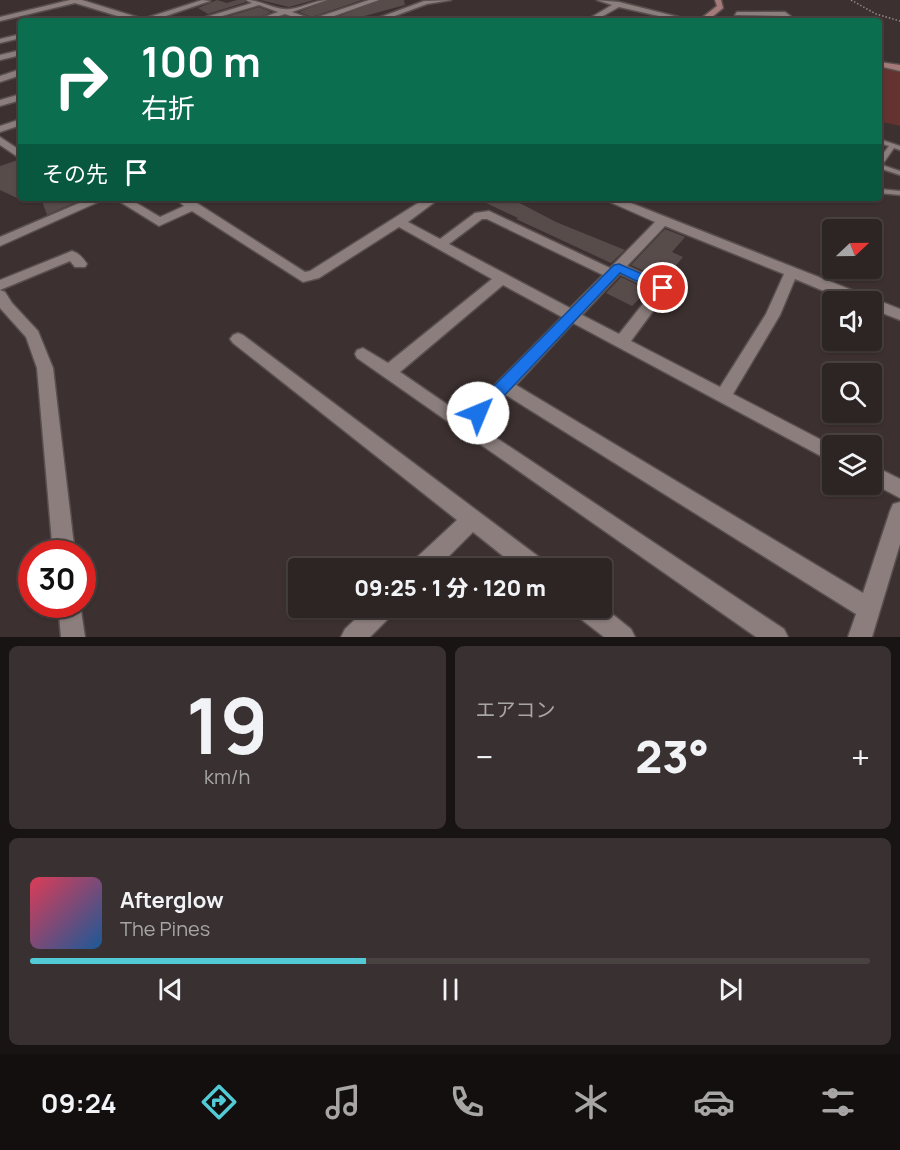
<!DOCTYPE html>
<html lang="ja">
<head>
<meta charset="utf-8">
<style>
  :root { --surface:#2d2524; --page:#393131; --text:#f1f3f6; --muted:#a7a5a6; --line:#484241; --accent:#52cbd7 }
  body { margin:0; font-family:Manrope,"Noto Sans JP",sans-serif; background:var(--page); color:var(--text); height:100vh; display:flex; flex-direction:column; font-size:22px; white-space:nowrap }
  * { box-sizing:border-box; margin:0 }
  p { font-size:20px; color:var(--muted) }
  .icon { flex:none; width:33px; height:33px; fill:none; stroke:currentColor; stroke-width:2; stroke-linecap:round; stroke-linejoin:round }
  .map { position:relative; height:637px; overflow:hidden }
  .drawer { display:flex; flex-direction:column; gap:9px; padding:9px; background:#191414; flex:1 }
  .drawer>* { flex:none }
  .guide { position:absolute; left:18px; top:18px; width:864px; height:183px; border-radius:6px; box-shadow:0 2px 4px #0004,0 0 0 2px var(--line); background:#0b6e4f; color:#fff; overflow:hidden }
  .needle { width:39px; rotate:68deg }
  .buttons { position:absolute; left:822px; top:219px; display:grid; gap:12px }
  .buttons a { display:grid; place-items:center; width:60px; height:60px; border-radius:6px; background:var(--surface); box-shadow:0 2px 4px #0004,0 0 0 2px var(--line); font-size:30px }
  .speed { position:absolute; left:18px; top:540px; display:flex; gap:12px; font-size:30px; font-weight:700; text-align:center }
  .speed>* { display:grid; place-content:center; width:78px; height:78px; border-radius:50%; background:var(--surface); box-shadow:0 2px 4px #0004,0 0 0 2px var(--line); line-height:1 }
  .speed .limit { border:9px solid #d22; background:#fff; color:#111 }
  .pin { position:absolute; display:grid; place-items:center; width:51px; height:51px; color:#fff; margin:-26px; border:3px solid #fff; border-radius:50%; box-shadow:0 2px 6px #0007 }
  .me { position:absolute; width:66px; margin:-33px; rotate:45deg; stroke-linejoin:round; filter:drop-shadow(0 0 4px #0008) }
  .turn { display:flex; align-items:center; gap:21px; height:126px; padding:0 24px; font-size:27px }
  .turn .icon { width:78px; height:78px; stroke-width:2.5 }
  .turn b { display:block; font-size:42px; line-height:51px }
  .then { display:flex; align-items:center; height:57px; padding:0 24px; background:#0003; gap:12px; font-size:22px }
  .big { font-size:45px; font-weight:800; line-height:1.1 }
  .drawer .tile { flex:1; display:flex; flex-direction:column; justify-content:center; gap:9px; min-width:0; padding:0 21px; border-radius:9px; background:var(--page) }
  .drawer .dial { align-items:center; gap:0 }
  .dial b { font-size:78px; line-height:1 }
  .song { display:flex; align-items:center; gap:18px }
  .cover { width:72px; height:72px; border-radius:9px; background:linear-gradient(135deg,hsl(350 70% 55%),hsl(210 70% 35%)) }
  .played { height:6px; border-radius:3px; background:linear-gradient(90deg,var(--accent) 40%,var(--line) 40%) }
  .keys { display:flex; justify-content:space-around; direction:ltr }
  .heat { display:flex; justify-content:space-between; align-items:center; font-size:33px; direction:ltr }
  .drawer .tiles { flex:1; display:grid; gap:9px; grid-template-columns:1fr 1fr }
  .tile:last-child { grid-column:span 2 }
  .trip { position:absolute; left:288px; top:558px; width:324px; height:60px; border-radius:6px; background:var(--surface); box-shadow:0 2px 4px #0004,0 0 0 2px var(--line); font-weight:800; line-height:60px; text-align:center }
  .tab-bar { display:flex; height:96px; justify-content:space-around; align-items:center; background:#120f0e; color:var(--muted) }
  .tab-bar .icon { width:42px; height:42px }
  .tab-bar .current { color:var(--accent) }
  .tab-bar b { font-size:27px; color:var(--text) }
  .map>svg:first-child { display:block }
</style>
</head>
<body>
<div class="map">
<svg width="900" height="637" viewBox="0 0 900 637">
  <rect width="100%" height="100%" fill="#3c3130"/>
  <polygon fill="#64322f" points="879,67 900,72 900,126 879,121"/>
  <g fill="#584c4b">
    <polygon points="217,0 227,3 237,0 244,0 246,2 208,14 198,8"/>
    <polygon points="260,0 314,0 289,7"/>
    <polygon points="329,0 362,0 312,17 299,12"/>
    <polygon points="381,0 404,0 405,5 346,21 327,21"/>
    <polygon points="259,7 271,12 251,21 216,20"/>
    <polygon points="18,160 21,161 21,200 0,190 0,166"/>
    <polygon points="41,198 85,198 47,215"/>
    <polygon points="485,198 510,198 556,222 625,250 611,263 516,219 518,218 484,202"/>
    <polygon points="665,229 685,237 672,252 683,257 668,275 664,273 659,278 631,265"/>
    <polygon points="621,277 648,290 632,306 606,293"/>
  </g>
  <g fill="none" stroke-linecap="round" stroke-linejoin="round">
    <g stroke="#584f4e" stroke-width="3">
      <g id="lane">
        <polygon points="879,139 900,146 900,150 894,148 882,165 900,171 900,175 879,168 879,159 889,146 879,143"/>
        <polygon points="879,189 900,191 900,195 879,193"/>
      </g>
    </g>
    <g stroke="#584f4e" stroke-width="3">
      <g id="street">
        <polygon points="70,0 82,0 143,19 202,0 210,1 151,21 134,21 75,3 0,21 0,17"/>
        <path d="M246 0C260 0 270 8 284 9 297 11 313 0 327 0L292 12 312 19 369 0H379L320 21H304L285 14 264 21H253L278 12 259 5 205 21H193L252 3Z"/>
        <polygon points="451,0 427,4 381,21 370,21 424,1"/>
        <polygon points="597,0 619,2 694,21 681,21 619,7 594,21 585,21 612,5"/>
        <polygon points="737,12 785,12 797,21 789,21 783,16 735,15"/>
        <polygon points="21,34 21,38 0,43 0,39"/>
        <polygon points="21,50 21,55 0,60 0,55"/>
        <polygon points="21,69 21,75 0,82 0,76"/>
        <polygon points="21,94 21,100 0,106 0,100"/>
        <polygon points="21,119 21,125 0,132 0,126"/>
        <polygon points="0,137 21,151 21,159 0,145"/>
        <polygon points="91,198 107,198 0,246 0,237"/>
        <path d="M114 198H128L160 217 184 206 175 198H189L305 272 310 271 426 198H440L408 222 440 239 475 213 489 211 610 268 655 222 601 198H618L900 309V320L872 309V302H850L795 279 780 315 733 394 833 446 832 462 573 323 516 385 863 593 890 511 893 504 900 502V544L872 637H848L856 614 506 395 477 425 784 629 788 637H756L357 358 355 354 357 350 363 348 388 363 492 279 399 227 319 278 303 282 192 211 159 226ZM482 219H487L603 275 570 308 449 244ZM665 226 784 274 766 314 720 387 631 341 670 288 668 285 627 266ZM620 274 654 290 619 334 582 315ZM503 285 562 317 464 416 400 372Z"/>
        <path d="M72 251C79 253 83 258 87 264L85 267H75L70 261 0 290V280Z"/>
        <polygon points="0,290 5,292 12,303 38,331 53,368 75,554 53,554 37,368 26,337 0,308"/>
        <polygon points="238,333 243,335 543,560 546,568 518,568 473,532 437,568 411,568 414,560 457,520 233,343 230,339 233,335"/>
        <polygon points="872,465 900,479 900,498 872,483"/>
        <polygon points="58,604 80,604 85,637 61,637"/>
        <polygon points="602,606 631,629 635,637 604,637 577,616 574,608"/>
        <polygon points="367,608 394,608 391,616 370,637 341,637 345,629"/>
      </g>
    </g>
    <g stroke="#584f4e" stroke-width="3">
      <g id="secondary">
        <polygon points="715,0 721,0 723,8 707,21 698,21 717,6"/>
        <polygon points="879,62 900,65 900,71 879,66"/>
      </g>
    </g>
    <polyline stroke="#938a89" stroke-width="1.5" stroke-dasharray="1.5 2" stroke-linecap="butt" points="851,0 876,14 900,21"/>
    <use href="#lane" fill="#8b7e7d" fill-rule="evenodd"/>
    <use href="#street" fill="#8b7e7d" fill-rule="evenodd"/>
    <use href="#secondary" fill="#a47b79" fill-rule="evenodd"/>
  </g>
  <polygon fill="#1a73e8" stroke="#114b97" stroke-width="1.5" points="619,264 668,285 670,288 663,293 659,292 620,273 484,417 478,419 472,417 470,413 472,408 614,265"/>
</svg>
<div class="buttons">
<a><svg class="needle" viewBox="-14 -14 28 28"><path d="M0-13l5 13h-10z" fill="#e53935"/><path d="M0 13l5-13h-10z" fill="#a7a5a6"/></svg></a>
<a><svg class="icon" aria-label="sound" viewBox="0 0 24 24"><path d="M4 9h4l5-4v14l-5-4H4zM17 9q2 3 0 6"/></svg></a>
<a><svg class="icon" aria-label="search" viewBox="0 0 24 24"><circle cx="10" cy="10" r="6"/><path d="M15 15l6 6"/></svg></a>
<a><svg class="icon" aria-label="layers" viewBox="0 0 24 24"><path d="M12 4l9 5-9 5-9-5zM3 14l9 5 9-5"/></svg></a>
</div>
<div class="speed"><div class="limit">30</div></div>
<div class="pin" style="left:663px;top:288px;background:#d93025"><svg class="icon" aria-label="arrive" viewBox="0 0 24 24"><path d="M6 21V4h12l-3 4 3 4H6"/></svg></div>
<svg class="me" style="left:478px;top:413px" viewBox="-20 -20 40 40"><circle r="19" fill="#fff"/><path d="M0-13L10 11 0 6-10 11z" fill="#1a73e8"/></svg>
<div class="trip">09:25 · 1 分 · 120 m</div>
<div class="guide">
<div class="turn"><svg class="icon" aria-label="right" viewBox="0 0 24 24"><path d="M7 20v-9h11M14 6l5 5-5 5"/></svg><div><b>100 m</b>右折</div></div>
<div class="then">その先<svg class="icon" aria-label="arrive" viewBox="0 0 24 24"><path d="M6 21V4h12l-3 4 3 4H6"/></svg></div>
</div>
</div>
<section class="drawer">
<div class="tiles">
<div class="tile dial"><b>19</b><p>km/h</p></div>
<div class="tile"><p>エアコン</p>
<div class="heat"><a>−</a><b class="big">23°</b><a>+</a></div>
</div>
<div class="tile">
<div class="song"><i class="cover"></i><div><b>Afterglow</b><p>The Pines</p></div></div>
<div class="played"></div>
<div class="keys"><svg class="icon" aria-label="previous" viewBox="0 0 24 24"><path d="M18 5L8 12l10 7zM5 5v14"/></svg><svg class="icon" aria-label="pause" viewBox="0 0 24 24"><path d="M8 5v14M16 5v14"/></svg><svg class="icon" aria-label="next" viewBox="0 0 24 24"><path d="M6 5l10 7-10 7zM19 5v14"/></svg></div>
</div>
</div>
</section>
<nav class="tab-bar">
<b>09:24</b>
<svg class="icon current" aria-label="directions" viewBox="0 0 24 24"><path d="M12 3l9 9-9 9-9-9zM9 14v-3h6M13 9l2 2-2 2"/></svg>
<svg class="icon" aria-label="music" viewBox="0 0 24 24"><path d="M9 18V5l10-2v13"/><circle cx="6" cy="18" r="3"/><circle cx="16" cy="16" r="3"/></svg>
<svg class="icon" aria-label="phone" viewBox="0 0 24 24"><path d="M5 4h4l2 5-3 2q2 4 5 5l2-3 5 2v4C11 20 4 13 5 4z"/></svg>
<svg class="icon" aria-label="climate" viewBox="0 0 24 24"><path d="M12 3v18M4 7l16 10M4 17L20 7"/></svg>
<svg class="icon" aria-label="car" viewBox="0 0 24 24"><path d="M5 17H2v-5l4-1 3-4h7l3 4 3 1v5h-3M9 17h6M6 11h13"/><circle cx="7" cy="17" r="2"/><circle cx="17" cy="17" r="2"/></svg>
<svg class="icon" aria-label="filters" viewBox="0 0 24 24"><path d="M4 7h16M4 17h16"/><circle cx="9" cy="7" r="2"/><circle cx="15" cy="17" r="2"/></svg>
</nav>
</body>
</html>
